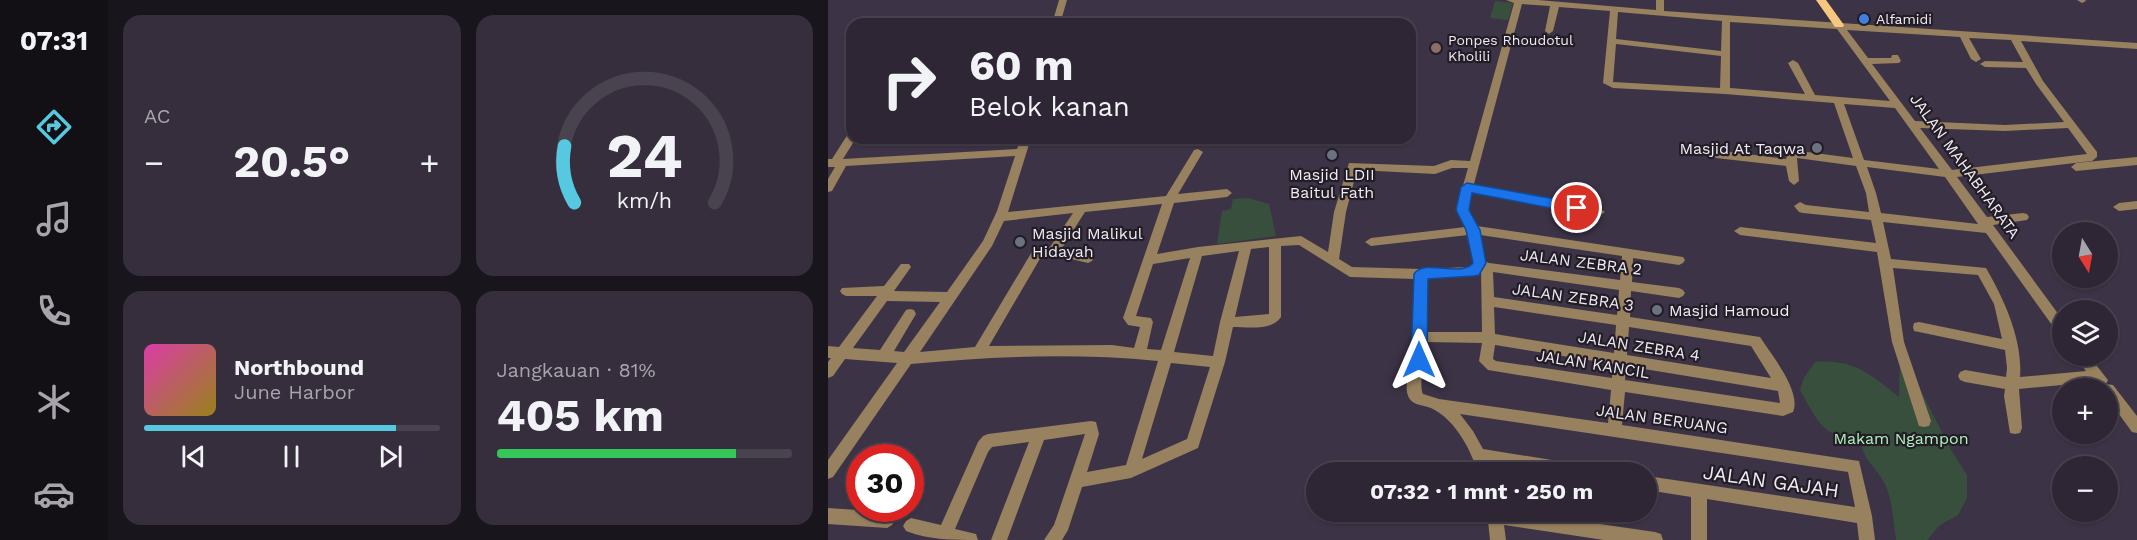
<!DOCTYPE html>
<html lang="id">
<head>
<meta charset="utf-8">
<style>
  :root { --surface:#2e2634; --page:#362e3c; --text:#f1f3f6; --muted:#a7a5ac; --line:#49434f; --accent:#56c9e0 }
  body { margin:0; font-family:"Work Sans",sans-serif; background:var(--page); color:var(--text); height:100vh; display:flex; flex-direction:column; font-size:22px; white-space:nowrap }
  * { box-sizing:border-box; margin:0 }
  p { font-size:20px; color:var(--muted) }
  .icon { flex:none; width:33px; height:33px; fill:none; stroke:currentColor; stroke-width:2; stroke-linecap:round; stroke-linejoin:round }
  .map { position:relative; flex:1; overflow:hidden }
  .drawer { display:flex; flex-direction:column; gap:15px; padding:15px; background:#19151d; width:720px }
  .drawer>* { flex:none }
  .hud { position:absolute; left:18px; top:18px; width:570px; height:126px; border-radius:18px; box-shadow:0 2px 4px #0004,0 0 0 2px var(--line); background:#2e2634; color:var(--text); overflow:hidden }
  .needle { width:39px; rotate:169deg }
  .fabs { position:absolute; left:1224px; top:222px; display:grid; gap:12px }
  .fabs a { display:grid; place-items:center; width:66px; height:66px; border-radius:50%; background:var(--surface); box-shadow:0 2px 4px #0004,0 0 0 2px var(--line); font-size:30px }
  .speed { position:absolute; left:18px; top:444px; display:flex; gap:12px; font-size:30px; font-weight:700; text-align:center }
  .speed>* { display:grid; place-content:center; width:78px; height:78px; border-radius:50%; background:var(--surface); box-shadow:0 2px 4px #0004,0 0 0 2px var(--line); line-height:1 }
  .speed .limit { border:9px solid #d22; background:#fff; color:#111 }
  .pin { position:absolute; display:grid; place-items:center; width:51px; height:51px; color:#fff; margin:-26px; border:3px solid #fff; border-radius:50%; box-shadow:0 2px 6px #0007 }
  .me { position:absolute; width:66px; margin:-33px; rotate:0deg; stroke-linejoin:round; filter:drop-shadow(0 0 4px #0008) }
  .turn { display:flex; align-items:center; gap:21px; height:126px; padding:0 24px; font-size:27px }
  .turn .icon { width:78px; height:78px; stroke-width:2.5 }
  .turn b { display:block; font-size:42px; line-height:51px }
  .big { font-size:45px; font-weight:700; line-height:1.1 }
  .drawer .widget { flex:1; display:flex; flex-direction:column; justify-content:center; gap:9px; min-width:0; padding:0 21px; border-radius:18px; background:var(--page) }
  .drawer .dial { align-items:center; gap:0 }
  .dial svg { height:156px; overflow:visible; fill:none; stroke:var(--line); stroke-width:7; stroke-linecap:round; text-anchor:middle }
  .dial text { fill:var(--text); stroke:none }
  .song { display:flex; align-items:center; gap:18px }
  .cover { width:72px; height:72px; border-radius:9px; background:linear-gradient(135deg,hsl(320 70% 55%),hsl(50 70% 35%)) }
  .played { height:6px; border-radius:3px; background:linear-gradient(90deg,var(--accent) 85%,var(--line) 85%) }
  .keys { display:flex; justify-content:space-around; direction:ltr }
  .heat { display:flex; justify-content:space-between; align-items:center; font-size:33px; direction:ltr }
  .charge { height:9px; border-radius:4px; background:linear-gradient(90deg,#34c759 81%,var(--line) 0) }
  .drawer .tiles { flex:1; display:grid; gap:15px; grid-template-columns:repeat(2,1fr) }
  .trip { position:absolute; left:478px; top:462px; width:351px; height:60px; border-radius:30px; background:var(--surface); box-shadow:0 2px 4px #0004,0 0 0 2px var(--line); font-weight:700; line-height:60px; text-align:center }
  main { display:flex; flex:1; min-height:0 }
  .tabs { display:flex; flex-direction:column; width:108px; justify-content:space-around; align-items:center; background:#120f15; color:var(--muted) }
  .tabs .icon { width:42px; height:42px }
  .tabs .on { color:var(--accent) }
  .tabs b { font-size:27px; color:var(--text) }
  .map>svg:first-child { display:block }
</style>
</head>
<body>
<main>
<nav class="tabs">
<b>07:31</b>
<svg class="icon on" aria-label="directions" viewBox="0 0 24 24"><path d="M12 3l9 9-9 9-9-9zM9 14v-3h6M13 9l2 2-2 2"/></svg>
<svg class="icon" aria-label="music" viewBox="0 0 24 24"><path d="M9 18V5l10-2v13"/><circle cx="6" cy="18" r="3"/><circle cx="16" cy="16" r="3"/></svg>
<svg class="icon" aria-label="phone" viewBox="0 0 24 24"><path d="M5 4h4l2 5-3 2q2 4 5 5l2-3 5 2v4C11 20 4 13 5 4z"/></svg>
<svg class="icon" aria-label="climate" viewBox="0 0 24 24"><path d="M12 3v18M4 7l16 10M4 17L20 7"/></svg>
<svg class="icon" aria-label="car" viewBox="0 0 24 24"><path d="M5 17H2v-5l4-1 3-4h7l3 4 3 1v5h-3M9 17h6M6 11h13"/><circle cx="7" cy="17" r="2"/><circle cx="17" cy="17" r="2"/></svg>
</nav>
<section class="drawer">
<div class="tiles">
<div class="widget"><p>AC</p>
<div class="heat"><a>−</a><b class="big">20.5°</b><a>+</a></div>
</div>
<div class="widget dial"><svg viewBox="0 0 100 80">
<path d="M14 69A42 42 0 1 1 86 69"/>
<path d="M14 69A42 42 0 0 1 9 40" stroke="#56c9e0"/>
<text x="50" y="56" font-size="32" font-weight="700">24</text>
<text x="50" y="72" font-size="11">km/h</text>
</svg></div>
<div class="widget">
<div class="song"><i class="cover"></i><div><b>Northbound</b><p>June Harbor</p></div></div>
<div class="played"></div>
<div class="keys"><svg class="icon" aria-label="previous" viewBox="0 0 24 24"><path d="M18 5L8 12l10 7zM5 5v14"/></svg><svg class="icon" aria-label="pause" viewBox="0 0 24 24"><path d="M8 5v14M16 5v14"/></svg><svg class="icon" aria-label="next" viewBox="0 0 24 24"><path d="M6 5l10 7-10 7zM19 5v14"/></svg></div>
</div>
<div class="widget"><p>Jangkauan · 81%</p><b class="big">405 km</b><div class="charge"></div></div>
</div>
</section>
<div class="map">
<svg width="1309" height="540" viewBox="0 0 1309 540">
  <rect width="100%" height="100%" fill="#3d3346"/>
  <g fill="#384f3e">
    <polygon points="667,1 685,3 680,20 662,18"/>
    <polygon points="420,198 441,204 448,236 389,244 394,211 403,209 405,199"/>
    <path d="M1072 350 1123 450 1139 475V498L1130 515 1112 525 1099 540H1068C1065 521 1065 496 1054 479 1045 464 1037 462 1033 443 993 434 991 424 972 390L976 378 987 362C1026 359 1042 374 1071 397Z"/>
  </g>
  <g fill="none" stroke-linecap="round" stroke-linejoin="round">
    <g fill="#97815e" fill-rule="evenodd">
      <polygon points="231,0 239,0 232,24 224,24"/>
      <path d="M678 0H710L828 10V0H836V11L1309 43V49L1193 41 1215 81 1269 152V157L1264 161 1129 177 1159 217 1195 213 1199 214 1201 217 1199 220 1165 225 1234 319V333L1229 332 1158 233 1055 222 1063 259 1158 268C1176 299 1195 340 1192 377L1258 371 1247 356H1261L1280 380 1278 384 1285 385 1309 416V433L1304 432 1280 399V388H1273L1275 385 1267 382 1191 389 1194 428 1192 433 1187 434 1182 433 1176 396 1177 389 1137 382 1132 380 1130 376 1132 372 1137 370 1178 377 1179 368 1177 350 1091 332 1086 331 1085 327 1086 323 1091 322 1174 339 1166 304 1150 275 1065 268 1076 342 1103 421 1101 426 1096 427 1091 426 1064 342 1049 252 912 235 906 231 912 227 1048 243 1043 220 975 213 971 212 966 206 972 202 978 205 1041 212 1038 193 1028 166 969 158 971 181 966 185 961 181 958 166 888 158 883 154 888 150 958 159 960 152 964 150 1025 158 1006 103 897 94 785 88 775 83 782 11 731 7 725 31 721 34 717 31 722 6 694 4 646 184 771 208 777 212 771 216 644 192 640 210 649 226 855 257 857 260 855 263 851 265 805 258 804 282 851 288 855 290 857 293 855 296 851 298 803 291 802 317 932 337C943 354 974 392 965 412L955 416 797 392 794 425 1031 461 1044 516 1047 540H1031L1029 523 879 499V540H863V497L819 490V476L1027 507 1020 472 632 414 645 431 655 449 755 465 760 467 762 472H715L661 464 664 472H650C642 449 628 421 605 409 598 405 585 406 581 398 575 386 582 374 584 362 589 336 586 305 587 279L522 277 471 245 453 246V317C444 331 420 327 405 327L397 362 370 448 303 478 254 487 240 530 234 540H216L226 525 257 434 216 440 179 540H163L201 442 164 447 160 452 127 529 148 534 150 540C125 540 101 540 78 531L75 526 78 521 83 518 113 525 150 442 155 436 160 434 263 421 268 422 271 434 259 472 298 465 330 361C248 353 165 356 83 364L5 477 0 479V460L69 363 17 359 5 376 0 378V362L3 358H0V346L11 347 49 296H18L14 294 12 291 14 288 56 286 73 264H81L83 267 66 291 119 292 155 241 169 211 187 156 18 166 4 191 0 192V179L7 167H0V159H4L20 134 24 133V138H28L15 159 189 149 193 138H203L180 212 338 196 366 150 370 149 375 152 350 194 399 189 404 193 399 197 346 203 329 254 370 247 473 236 500 252 506 212 521 163 606 166 623 160 642 161 686 3ZM790 12 894 21 893 51 788 39ZM902 22 1009 29 1062 101 987 95 970 63 965 60 960 63 977 94 902 88ZM1019 30 1132 37 1143 59 1148 62 1153 59 1141 38 1183 40 1195 62 1157 61 1152 64 1157 67 1198 68 1208 84 1236 122 1177 125 1087 121 1044 64 1071 63 1073 61 1070 55H1064L1063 58H1040ZM788 44 893 56 892 88 785 82ZM1016 104 1067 108 1111 169 1036 160ZM1092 128 1177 131 1240 128 1259 154 1124 170ZM1039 167 1117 177 1150 224 1053 213 1048 193ZM624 168H640L628 210 637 227 543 238 537 242 543 246 640 235 645 263 642 267 593 269 524 267 511 259 518 212 529 170 607 174ZM334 204 295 318 300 325 312 327 306 348 284 345 161 346 213 257 226 255 260 263 264 261 266 258 264 255 234 248 257 212ZM245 213 222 247 205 250 147 347 92 352 164 246 176 221ZM652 235 794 256 792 280 661 263 656 261ZM441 247V314L407 317 423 249ZM411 251 392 322 385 356 346 352 374 256ZM362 258 333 350 319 349 325 322 323 318 308 316 325 264ZM653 270 654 332H598L599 278 646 276 650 274ZM665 272 791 290 789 315 666 297ZM59 301 112 302 76 352 66 351 88 314 86 310 82 309 78 310 52 350 25 348ZM666 307 788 325 786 353 667 334ZM801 327 923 346 943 378 799 355ZM598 342 654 343 651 361 660 370 783 390 780 423 611 399 595 394C590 384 598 357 598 342ZM667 345 785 364 784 378 668 361 665 359ZM343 363 382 367 359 439 314 459ZM798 366 950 391 952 403 797 380Z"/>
      <polygon points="1249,0 1257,0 1258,1 1254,3"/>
      <polygon points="1309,157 1309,165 1248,171 1243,167 1248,163"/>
      <polygon points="1309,201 1309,209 1291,211 1285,207 1291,203"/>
      <polygon points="0,508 59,512 64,515 67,520 64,525 59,528 0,524"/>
      <polygon points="659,512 689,512 827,532 833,534 835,540 776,540 676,525 678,540 662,540"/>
    </g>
    <polygon fill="#f6c87f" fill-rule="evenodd" points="988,0 998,0 1016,25 1015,27 1007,27"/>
  </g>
  <path fill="#1a73e8" stroke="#114b97" stroke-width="1.5" d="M639 183 749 203 756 208 749 213 644 193 641 210 652 230 658 263 651 275 646 276 600 279 599 360 591 367 583 360 586 274C597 258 633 278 645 263L638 230 628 210 633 187Z"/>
  <circle fill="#3f7fe0" stroke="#221d25" stroke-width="2" cx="1036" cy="19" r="6"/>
  <circle fill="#8d6e63" stroke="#221d25" stroke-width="2" cx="608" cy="48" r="6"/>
  <g fill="#6b7280" stroke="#221d25" stroke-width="2">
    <circle cx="989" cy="148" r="6"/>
    <circle cx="504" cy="155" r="6"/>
    <circle cx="192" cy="242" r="6"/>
    <circle cx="829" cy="310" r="6"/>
  </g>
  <g text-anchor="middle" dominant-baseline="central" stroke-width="4.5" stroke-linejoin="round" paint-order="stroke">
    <g font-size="14" fill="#f0eaf6" stroke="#221d25" text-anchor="start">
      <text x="1048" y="19">Alfamidi</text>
      <text x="620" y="40">Ponpes Rhoudotul<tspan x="620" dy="16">Kholili</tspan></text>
    </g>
    <g font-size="16" fill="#f0eaf6" stroke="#221d25" text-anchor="start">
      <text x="977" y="148" text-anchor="end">Masjid At Taqwa</text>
      <text x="504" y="174" text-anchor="middle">Masjid LDII<tspan x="504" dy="18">Baitul Fath</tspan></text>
      <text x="204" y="233">Masjid Malikul<tspan x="204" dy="18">Hidayah</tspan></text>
      <text x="841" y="310">Masjid Hamoud</text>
    </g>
    <g font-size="16" fill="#f0eaf6" stroke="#221d25">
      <text transform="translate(1137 166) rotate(54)">JALAN MAHABHARATA</text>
      <text transform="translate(753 262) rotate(7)">JALAN ZEBRA 2</text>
      <text transform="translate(745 297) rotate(8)">JALAN ZEBRA 3</text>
      <text transform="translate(811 346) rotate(9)">JALAN ZEBRA 4</text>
      <text transform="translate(765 364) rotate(9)">JALAN KANCIL</text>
      <text transform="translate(834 419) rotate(8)">JALAN BERUANG</text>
    </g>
    <g font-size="16" fill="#b1f1c1" stroke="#221d25">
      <text x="1073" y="438">Makam Ngampon</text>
    </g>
    <g font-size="20" fill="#f0eaf6" stroke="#221d25">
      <text transform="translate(943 481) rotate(8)">JALAN GAJAH</text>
    </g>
  </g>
</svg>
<div class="fabs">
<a><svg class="needle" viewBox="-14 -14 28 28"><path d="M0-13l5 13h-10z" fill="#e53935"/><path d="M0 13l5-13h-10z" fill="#a7a5ac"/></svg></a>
<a><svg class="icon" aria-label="layers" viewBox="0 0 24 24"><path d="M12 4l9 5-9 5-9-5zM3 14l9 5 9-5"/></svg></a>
<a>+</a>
<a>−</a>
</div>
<div class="speed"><div class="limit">30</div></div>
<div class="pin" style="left:749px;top:208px;background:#d93025"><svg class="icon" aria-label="arrive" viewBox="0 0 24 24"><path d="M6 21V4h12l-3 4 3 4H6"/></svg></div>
<svg class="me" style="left:591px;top:360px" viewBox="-20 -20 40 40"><path d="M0-17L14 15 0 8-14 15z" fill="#1a73e8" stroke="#fff" stroke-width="4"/></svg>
<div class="trip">07:32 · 1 mnt · 250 m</div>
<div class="hud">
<div class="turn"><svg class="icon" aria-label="right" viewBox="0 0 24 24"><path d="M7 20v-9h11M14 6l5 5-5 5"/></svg><div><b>60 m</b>Belok kanan</div></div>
</div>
</div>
</main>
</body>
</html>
